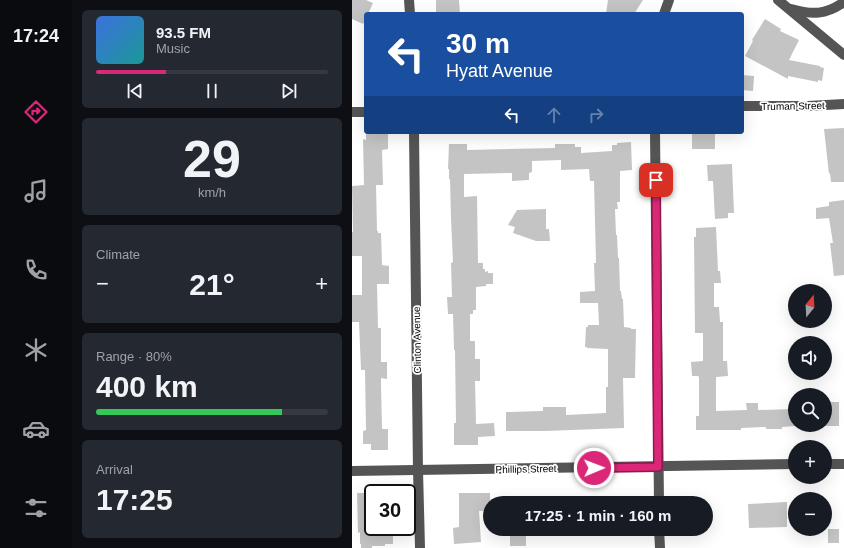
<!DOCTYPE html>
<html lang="en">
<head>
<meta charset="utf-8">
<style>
  :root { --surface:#171b24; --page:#242831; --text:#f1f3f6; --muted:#9ea1a6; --line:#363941; --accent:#db2777 }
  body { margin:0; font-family:Arial,sans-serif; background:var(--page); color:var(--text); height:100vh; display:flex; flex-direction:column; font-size:15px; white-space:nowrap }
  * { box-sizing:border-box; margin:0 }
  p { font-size:13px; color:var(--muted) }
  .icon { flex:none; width:22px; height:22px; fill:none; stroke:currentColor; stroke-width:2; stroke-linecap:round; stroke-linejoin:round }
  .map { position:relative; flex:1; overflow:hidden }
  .drawer { display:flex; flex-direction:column; gap:10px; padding:10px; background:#0d0f14; width:280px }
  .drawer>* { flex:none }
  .banner { position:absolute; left:12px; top:12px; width:380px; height:122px; border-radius:4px; box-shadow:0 4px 16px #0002; background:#1a4fa0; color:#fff; overflow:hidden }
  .needle { width:26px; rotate:18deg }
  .buttons { position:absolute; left:436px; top:284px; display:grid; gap:8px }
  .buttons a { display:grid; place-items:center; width:44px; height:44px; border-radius:50%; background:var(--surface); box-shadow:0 4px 16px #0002; font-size:20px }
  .speed { position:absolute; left:12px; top:484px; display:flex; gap:8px; font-size:20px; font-weight:700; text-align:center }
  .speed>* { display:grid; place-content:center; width:52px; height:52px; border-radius:50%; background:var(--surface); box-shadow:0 4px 16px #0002; line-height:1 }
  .speed .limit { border:2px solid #111; border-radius:6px; background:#fff; color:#111 }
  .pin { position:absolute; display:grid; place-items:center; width:34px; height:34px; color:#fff; margin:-17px; border-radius:8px; box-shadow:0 2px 6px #0006 }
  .me { position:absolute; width:44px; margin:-22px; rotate:89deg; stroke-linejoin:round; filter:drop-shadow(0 0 3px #0008) }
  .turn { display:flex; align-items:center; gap:14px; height:84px; padding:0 16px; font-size:18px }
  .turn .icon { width:52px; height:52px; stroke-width:2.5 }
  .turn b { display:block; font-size:28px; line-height:34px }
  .lanes { display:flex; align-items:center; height:38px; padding:0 16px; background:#0003; justify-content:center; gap:20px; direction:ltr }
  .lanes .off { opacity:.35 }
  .big { font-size:30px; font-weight:600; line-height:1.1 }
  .drawer .widget { flex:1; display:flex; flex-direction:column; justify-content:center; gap:6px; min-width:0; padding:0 14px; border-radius:6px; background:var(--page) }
  .drawer .dial { align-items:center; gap:0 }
  .dial b { font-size:52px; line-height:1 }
  .song { display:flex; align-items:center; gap:12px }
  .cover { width:48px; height:48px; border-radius:6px; background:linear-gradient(135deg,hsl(220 70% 55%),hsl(180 70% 35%)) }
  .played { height:4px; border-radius:2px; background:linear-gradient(90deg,var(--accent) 30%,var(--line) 30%) }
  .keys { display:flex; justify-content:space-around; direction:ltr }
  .heat { display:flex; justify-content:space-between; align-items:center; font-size:22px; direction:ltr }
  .charge { height:6px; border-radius:3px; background:linear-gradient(90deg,#34c759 80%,var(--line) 0) }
  .trip { position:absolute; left:131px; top:496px; width:230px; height:40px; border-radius:20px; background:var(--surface); box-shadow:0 4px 16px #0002; font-weight:600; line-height:40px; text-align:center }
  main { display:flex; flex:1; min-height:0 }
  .tabs { display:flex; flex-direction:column; width:72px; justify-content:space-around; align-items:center; background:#090b0e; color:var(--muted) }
  .tabs .icon { width:28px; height:28px }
  .tabs .active { color:var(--accent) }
  .tabs b { font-size:18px; color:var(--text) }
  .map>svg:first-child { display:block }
</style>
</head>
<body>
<main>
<nav class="tabs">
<b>17:24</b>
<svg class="icon active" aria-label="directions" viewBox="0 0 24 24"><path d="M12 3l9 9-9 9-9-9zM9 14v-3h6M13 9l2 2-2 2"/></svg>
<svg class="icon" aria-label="music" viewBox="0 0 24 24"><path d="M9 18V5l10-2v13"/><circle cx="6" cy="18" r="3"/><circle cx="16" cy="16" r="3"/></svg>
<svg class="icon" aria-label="phone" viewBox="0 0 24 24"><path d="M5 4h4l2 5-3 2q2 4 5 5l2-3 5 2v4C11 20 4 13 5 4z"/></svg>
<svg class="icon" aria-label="climate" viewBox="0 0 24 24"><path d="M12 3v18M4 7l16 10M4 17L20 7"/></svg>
<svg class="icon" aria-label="car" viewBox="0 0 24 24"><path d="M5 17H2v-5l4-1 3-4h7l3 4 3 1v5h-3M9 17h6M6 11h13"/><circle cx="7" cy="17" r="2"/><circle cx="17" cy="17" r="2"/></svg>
<svg class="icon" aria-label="filters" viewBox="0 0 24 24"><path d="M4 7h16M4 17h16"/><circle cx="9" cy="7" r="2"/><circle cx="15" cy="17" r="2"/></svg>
</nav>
<section class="drawer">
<div class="widget">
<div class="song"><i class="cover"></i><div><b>93.5 FM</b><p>Music</p></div></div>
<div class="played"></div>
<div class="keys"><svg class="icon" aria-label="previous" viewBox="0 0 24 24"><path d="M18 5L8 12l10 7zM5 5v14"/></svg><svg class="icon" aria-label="pause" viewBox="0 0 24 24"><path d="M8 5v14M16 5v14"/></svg><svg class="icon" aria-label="next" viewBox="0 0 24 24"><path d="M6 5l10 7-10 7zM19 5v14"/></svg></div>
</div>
<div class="widget dial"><b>29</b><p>km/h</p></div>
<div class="widget"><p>Climate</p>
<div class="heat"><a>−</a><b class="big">21°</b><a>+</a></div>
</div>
<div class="widget"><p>Range · 80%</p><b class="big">400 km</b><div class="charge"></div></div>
<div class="widget"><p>Arrival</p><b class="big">17:25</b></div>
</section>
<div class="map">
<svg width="492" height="548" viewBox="0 0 492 548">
  <rect width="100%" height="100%" fill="#fff"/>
  <g fill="#c4c4c4">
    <polygon points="0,0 14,0 21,3 16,14 14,14 14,18 11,24 0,19"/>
    <polygon points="84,0 107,0 108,14 84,14"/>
    <polygon points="256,0 291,0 282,14 254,14"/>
    <polygon points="413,19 429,29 428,31 447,40 437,60 468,66 468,67 472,68 470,81 466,80 466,82 436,76 436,79 393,56 401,41 400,40"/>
    <polygon points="390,75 402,76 401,91 390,90"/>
    <polygon points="492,128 492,182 479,182 478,173 477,174 472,129"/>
    <rect x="340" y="132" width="23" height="17"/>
    <polygon points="14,133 36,133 36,149 30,150 31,185 24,185 25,231 26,231 26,233 29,233 30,265 37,266 37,284 25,284 26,328 29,328 29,362 35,362 35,379 29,378 29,384 30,429 36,429 36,450 19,450 19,444 11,444 11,431 14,430 13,370 9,370 7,322 0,322 0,295 10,295 10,256 0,256 0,232 1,232 0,186 12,185 11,139 14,140"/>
    <polygon points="279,142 280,170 268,171 268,202 265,202 266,209 263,209 264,235 265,235 266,258 267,258 268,291 269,291 270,299 271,299 272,327 279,328 279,329 284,329 283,378 271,378 272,428 193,431 154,431 154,412 191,411 191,407 214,407 214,415 254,413 254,387 256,387 256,349 235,348 235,347 233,347 234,327 236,327 236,325 247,325 246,303 228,303 228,292 243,291 242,263 244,263 242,181 238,181 237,169 209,170 209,160 180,161 180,172 177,173 177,180 160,181 160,173 112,174 112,197 125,196 126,263 131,263 131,269 133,269 133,272 136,271 136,273 141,273 141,284 134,284 134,286 124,287 124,310 121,310 121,314 118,314 118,341 123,341 123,359 128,359 128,381 123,381 124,424 142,423 143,436 126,437 126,445 102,445 102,423 104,423 103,350 102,350 102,349 101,314 96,314 95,297 100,297 99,263 101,262 99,219 98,179 97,179 97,169 96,169 97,144 115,144 115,150 203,148 203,144 223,144 223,147 229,147 229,153 260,151 260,145 265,145 265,143"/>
    <polygon points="380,164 382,213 376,213 376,218 363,219 361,181 356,181 355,165"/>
    <polygon points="492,200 492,275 482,276 478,243 481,243 477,218 464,219 464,208 477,206 477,202"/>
    <polygon points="194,209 194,229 197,229 198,241 184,241 161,233 163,227 156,225 165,210"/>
    <polygon points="364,227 366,271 368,271 369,283 362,283 362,307 367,307 368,322 371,322 371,361 375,361 376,376 364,377 364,411 395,410 394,403 406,403 406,410 443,409 443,426 430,427 430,429 414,429 414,427 389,428 389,430 344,430 344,416 347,416 347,377 346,376 340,376 339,362 351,361 351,333 343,333 342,237 344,237 344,228"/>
    <rect x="473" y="402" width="14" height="24"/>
    <polygon points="5,493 21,493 21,527 41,527 41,544 33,544 33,546 20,546 20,548 9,548 9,544 8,544 8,532 6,533"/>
    <polygon points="107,493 138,493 138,509 133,509 133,511 127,511 129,542 102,544 101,528 107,527"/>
    <polygon points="435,502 435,527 397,528 396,504"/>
    <rect x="476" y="529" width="11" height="14"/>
    <rect x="158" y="530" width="16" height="16"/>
  </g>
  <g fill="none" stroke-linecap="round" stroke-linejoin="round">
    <g stroke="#555" stroke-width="10">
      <polyline points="57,0 58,14"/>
      <polyline points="426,0 492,55"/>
      <path d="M439 9C460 15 474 15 492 2"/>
      <polyline points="312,14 317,0"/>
      <polyline points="390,106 456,106 492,104"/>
      <polyline points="0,112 14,112"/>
      <polyline points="62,132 66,470 68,548"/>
      <polyline points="303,132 307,503"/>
      <polyline points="473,464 492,464"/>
      <polyline points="0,471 443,464"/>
      <polyline points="307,529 308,548"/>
    </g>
  </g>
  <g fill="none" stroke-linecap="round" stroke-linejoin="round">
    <g stroke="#8e194d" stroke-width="10">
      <polyline id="route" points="242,468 306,467 304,180"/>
    </g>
    <use href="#route" stroke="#db2777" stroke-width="7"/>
  </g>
  <g text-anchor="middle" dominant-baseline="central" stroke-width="3.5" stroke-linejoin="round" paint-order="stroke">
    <g font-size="10" fill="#000" stroke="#fff">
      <text transform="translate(441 106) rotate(-1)">Truman Street</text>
      <text transform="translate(65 340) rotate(-91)">Clinton Avenue</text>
      <text transform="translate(174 469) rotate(-1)">Phillips Street</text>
    </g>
  </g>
</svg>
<div class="buttons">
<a><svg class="needle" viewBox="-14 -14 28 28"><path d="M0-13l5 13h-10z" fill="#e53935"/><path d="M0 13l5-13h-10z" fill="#9ea1a6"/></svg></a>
<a><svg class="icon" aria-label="sound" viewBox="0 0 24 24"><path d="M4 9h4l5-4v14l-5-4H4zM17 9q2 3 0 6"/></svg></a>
<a><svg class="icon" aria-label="search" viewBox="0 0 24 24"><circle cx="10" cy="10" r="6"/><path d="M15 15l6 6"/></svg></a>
<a>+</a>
<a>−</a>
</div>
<div class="speed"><div class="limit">30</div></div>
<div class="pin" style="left:304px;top:180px;background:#d93025"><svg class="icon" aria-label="arrive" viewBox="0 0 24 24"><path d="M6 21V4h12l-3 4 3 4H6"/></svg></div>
<svg class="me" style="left:242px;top:468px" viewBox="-20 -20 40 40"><circle r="17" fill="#db2777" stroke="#fff" stroke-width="3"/><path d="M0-11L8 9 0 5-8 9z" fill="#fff"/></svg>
<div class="trip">17:25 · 1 min · 160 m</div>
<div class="banner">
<div class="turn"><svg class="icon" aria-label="left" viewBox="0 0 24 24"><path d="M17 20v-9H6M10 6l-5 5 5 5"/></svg><div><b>30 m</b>Hyatt Avenue</div></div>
<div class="lanes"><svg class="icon" aria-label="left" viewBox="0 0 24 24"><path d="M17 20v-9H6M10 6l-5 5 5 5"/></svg><svg class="icon off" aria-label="ahead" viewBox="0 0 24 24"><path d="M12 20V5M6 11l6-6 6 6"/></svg><svg class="icon off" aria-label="right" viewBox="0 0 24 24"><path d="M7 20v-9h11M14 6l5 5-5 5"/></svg></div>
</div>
</div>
</main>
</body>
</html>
